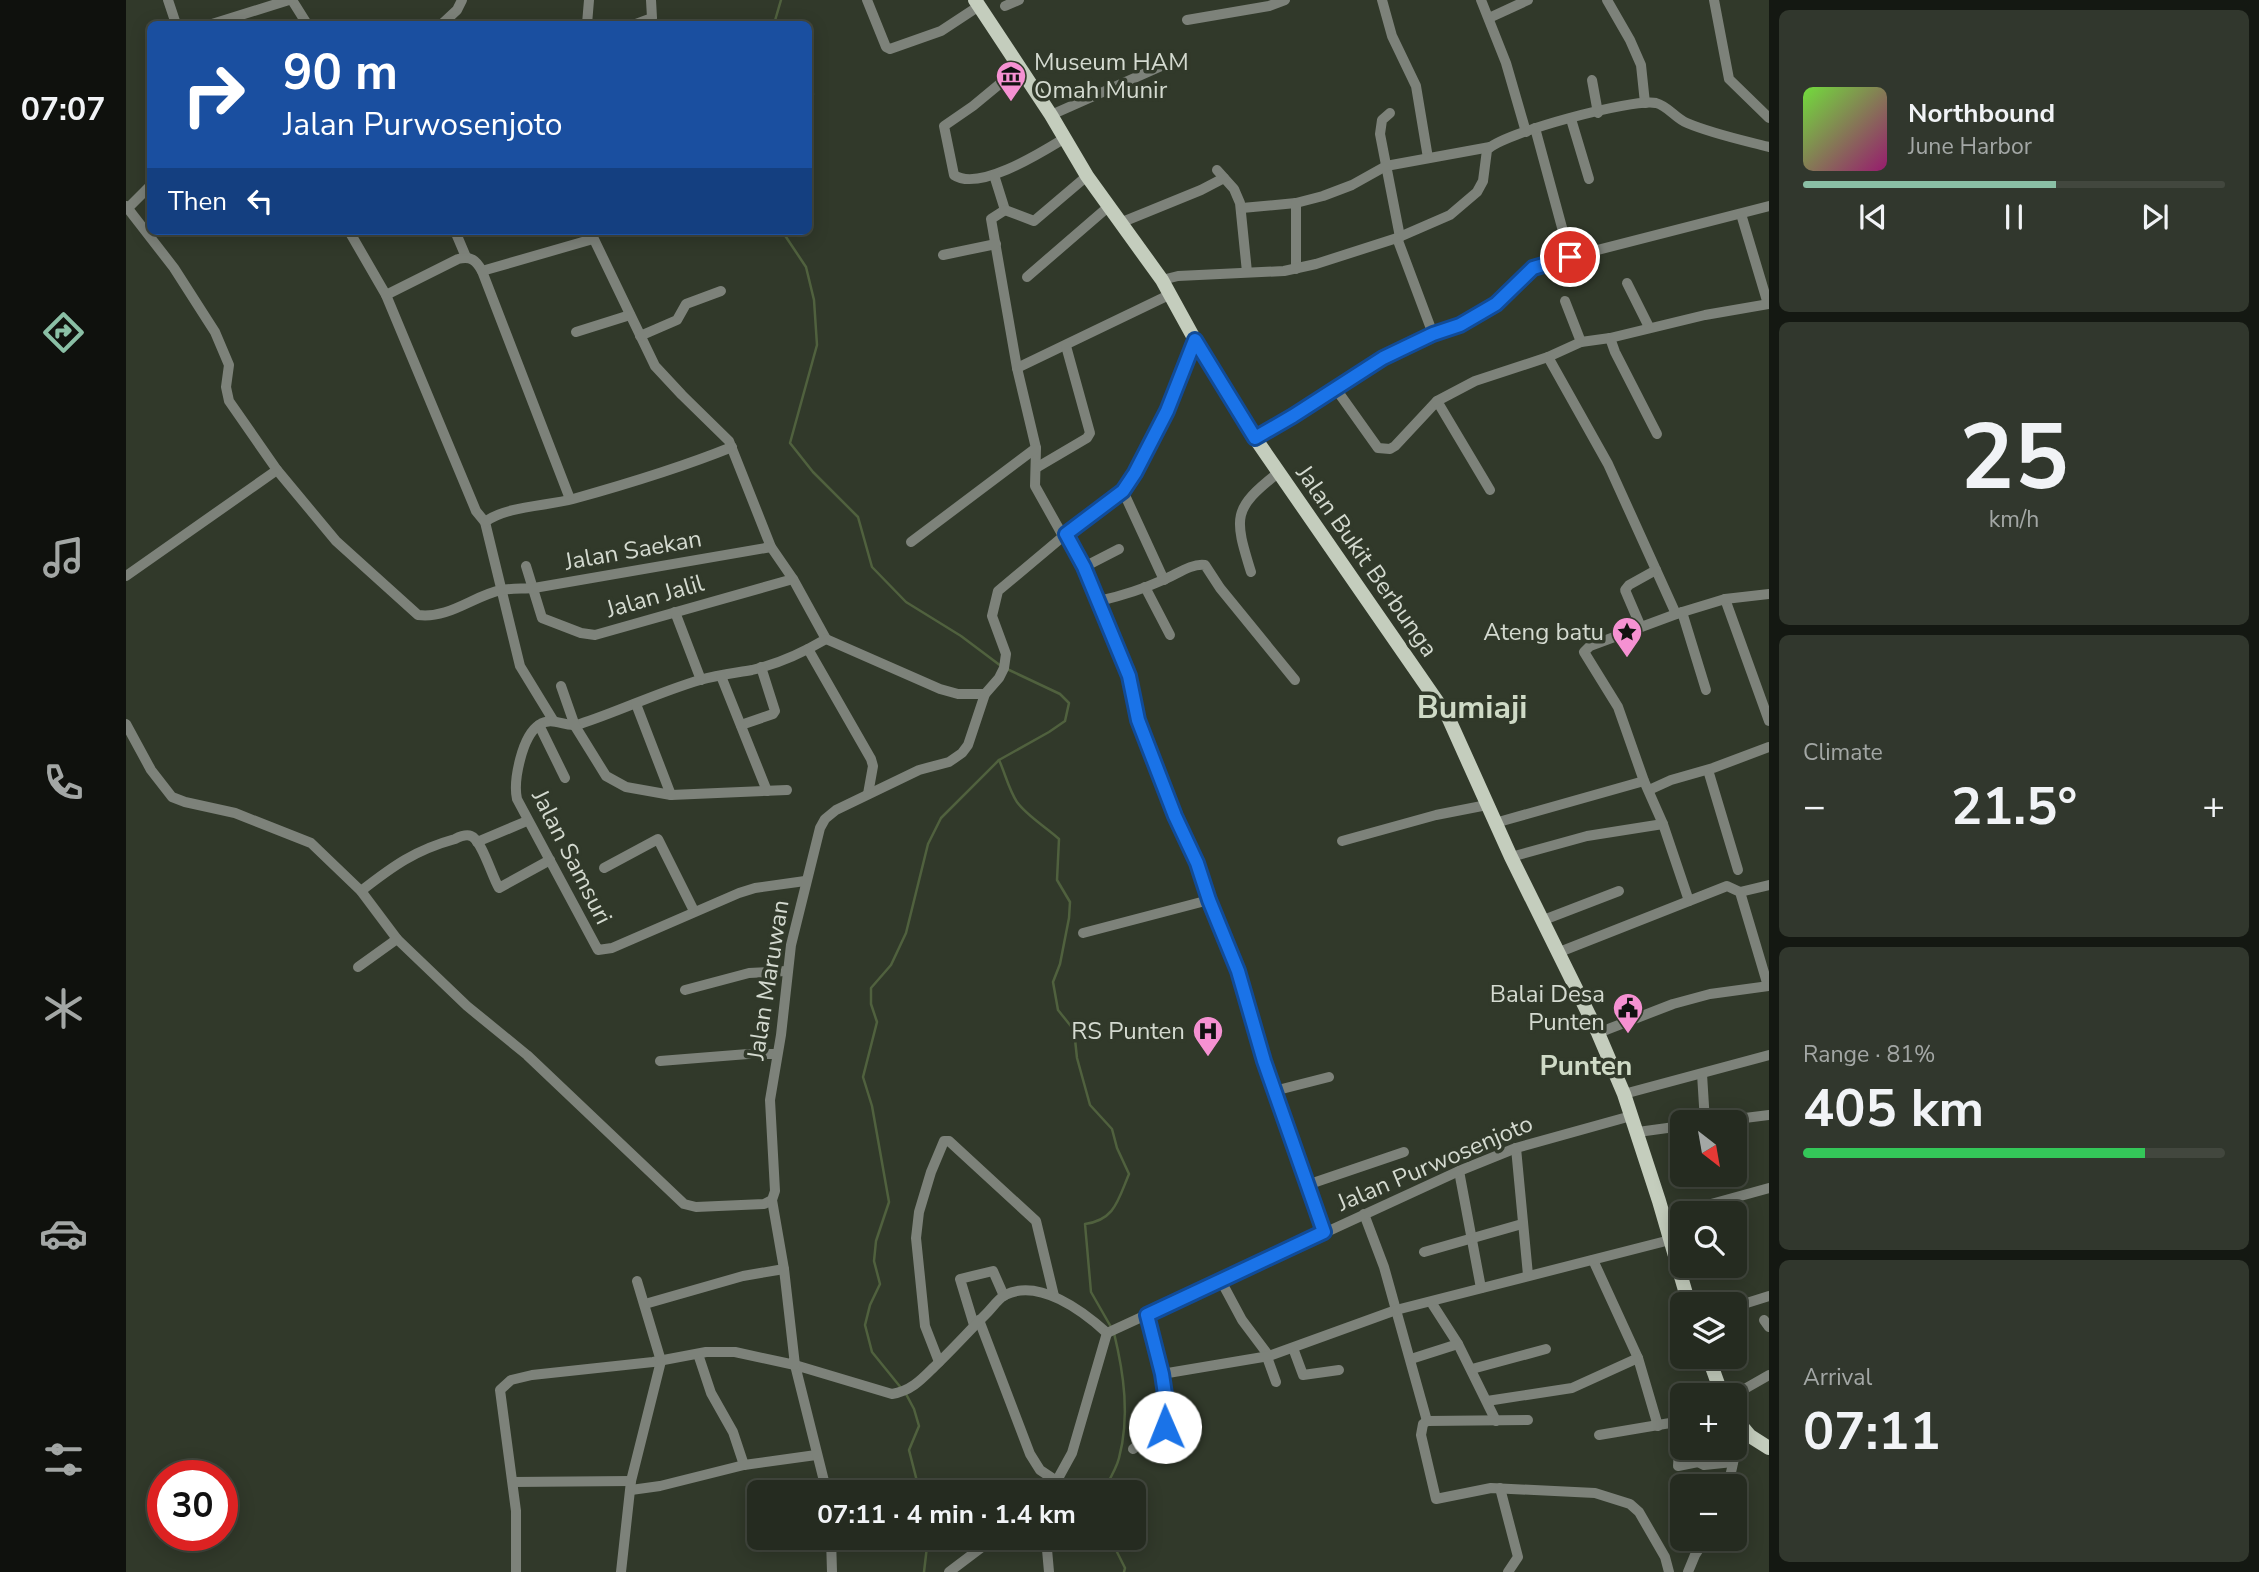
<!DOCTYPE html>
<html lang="en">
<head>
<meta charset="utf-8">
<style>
  :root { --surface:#252b20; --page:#31372d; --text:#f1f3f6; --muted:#a3a7a5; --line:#42473e; --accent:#8abfa5 }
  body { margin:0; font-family:"Nunito Sans",sans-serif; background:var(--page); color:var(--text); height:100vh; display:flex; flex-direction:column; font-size:26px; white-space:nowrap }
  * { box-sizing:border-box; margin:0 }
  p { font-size:23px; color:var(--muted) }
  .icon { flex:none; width:38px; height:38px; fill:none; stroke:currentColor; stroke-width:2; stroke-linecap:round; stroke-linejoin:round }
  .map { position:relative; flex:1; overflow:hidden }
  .panel { display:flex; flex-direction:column; gap:10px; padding:10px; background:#141812; width:490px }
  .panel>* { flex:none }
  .banner { position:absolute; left:21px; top:21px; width:665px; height:214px; border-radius:10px; box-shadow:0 4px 18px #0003,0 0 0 2px var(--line); background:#1a4fa0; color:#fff; overflow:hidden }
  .needle { width:46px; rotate:149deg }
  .fabs { position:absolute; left:1544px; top:1110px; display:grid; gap:14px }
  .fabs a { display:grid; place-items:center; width:77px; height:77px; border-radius:10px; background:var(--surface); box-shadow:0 4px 18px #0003,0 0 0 2px var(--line); font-size:35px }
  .speed { position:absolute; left:21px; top:1460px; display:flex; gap:14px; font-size:35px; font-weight:700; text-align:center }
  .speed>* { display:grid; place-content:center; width:91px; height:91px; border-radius:50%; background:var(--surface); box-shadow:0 4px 18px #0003,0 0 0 2px var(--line); line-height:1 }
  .speed .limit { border:10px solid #d22; background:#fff; color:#111 }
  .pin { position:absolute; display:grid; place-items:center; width:60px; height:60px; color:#fff; margin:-30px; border:4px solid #fff; border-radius:50%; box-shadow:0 2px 7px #0007 }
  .me { position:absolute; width:77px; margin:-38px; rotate:359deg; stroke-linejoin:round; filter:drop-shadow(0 0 5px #0008) }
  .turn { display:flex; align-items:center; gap:24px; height:147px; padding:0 21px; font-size:32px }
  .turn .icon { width:91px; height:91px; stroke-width:2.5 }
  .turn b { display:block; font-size:49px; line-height:60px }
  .then { display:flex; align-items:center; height:66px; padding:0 21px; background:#0003; gap:14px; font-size:26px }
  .big { font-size:52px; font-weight:700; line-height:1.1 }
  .panel .widget { flex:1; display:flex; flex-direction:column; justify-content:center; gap:10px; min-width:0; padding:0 24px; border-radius:10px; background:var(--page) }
  .panel .dial { align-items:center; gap:0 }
  .dial b { font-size:91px; line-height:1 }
  .song { display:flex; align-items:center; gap:21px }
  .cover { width:84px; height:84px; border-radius:10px; background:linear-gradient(135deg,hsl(100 70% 55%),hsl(320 70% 35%)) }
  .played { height:7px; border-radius:4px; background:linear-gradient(90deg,var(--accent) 60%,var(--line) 60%) }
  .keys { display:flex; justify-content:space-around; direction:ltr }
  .heat { display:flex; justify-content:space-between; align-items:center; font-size:38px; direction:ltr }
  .charge { height:10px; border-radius:5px; background:linear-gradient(90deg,#34c759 81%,var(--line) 0) }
  .trip { position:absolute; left:621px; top:1480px; width:399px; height:70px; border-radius:10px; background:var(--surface); box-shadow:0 4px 18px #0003,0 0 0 2px var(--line); font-weight:700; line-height:70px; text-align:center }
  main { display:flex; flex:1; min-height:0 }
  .dock { display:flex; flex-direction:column; width:126px; justify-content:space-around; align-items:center; background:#0f110d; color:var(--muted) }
  .dock .icon { width:49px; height:49px }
  .dock .on { color:var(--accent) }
  .dock b { font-size:32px; color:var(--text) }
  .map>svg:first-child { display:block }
</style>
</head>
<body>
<main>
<nav class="dock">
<b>07:07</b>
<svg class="icon on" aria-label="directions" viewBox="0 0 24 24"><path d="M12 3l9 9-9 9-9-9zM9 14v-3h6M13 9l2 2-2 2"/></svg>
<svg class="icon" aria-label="music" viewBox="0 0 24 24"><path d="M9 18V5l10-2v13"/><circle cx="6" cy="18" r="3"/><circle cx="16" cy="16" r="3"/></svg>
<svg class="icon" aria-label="phone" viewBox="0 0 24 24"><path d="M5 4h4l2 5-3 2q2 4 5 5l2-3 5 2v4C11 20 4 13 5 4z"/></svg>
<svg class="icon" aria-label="climate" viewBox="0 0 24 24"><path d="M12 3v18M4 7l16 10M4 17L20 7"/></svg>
<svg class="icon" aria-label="car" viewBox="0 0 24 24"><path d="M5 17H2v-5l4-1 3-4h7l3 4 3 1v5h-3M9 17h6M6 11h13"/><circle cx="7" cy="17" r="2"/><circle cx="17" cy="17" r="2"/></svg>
<svg class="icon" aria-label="filters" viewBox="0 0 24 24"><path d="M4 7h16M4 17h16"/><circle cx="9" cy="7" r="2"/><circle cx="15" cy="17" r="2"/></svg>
</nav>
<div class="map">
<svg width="1643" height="1572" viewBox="0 0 1643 1572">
  <rect width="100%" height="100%" fill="#31392a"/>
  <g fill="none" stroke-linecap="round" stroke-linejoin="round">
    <g stroke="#50613e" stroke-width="2.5">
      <polyline points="648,24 655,0"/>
      <polyline points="682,91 687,94 682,115"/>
      <polyline points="656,231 680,267 688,300 691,345 664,443 687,472 732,517 746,567 780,602 835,636 875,666"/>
      <path d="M873 760C879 773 883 790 891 802 901 816 920 827 933 839L931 880 944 902 943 918 934 964 927 982 932 1010 948 1030 951 1058 964 1105 986 1129 991 1148 1003 1174C992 1200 989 1220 959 1224L965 1292 985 1327"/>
      <polyline points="776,1389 746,1352 739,1325 744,1305 754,1284 748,1261 750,1241 763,1202 746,1106 737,1077 751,1022 745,1004 745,988 765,965 780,933 802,844 815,818 873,760 923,732 939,721 943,703 934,694 881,669"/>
      <polyline points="780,1394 788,1409 793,1426 783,1450 794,1493"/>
      <path d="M976 1493C982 1482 990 1470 993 1458 1004 1417 998 1374 988 1333"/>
      <polyline points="984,1538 999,1568 998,1572"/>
      <polyline points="798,1572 802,1538"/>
    </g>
    <g stroke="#7d827a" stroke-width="10">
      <polyline points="42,0 50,24"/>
      <polyline points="166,0 181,24"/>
      <polyline points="741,0 760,47 764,49 815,31 853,6"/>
      <polyline points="1256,0 1266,36 1290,86 1302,158"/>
      <polyline points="1355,0 1380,63 1400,132"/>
      <polyline points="1481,0 1504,40 1515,65 1519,103"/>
      <polyline points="1588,0 1603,79 1643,118"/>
      <polyline points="879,6 893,0"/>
      <polyline points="1363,18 1402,0"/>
      <polyline points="1061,20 1143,6 1159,0"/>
      <polyline points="86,24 163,0"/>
      <polyline points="316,24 331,10 336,0"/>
      <polyline points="461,24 463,0"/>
      <polyline points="510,24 526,18 525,0"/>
      <path d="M894 67 847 106 818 126 828 175C853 192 916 152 939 138"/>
      <polyline points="1466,80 1472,113"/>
      <polyline points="1264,113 1256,120 1254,134 1274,237"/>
      <polyline points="925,115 1040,64 1051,65"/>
      <polyline points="1445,119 1463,179"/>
      <polyline points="1409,128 1444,257"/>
      <polyline points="1091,170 1108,189 1114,203 1121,272"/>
      <polyline points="868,175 879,210 865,219 891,368 910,448 909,486 937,536"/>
      <polyline points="0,206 48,268 89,332 103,365 100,387 103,401 151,470"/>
      <polyline points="2,208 24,186"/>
      <polyline points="1116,208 1170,203 1197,196 1226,185 1260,166 1364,147"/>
      <polyline points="879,210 908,221 961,176"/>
      <polyline points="1615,214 1642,304"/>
      <polyline points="994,223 1075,190 1098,178"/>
      <polyline points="223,231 260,295 350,511 359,522 394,666 427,720"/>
      <polyline points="329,231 340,257"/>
      <path d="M464 231 529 366 556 395 603 441 645 547 667 579 700 639C678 652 652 664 626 670 609 673 591 675 574 680 533 692 494 711 454 724 440 729 427 715 413 725 396 736 387 781 391 799L472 950 486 948 613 893 629 888 679 881"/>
      <polyline points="817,255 870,244"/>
      <polyline points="1170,269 1170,203"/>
      <polyline points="356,271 467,239"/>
      <polyline points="901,277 982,207"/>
      <path d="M1036 280 1052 276 1158 271 1190 264 1271 238 1324 215 1351 192 1357 181 1361 150C1376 133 1507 98 1530 103 1542 106 1549 118 1561 123 1587 134 1616 140 1643 147"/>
      <polyline points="1501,283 1523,327"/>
      <path d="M260 295 332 259C345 256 350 260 356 271L444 499"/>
      <polyline points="1439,301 1455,342"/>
      <polyline points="450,332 504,315"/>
      <path d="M1307 334C1331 325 1357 315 1376 299 1390 288 1396 272 1413 265L1643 206"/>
      <polyline points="514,336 551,320 560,304 595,291"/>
      <polyline points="1484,338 1489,352 1531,434"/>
      <polyline points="1422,357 1482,464 1550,614"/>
      <polyline points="891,368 1045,294"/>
      <polyline points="1210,389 1252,448 1264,449 1269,446 1311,401"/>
      <polyline points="1129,438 1210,389 1236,369 1307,334 1271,238"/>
      <polyline points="910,468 961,438 964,433 940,346"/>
      <polyline points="1364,490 1311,401 1349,381 1422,357 1455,342 1484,338 1579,315 1643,304"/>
      <polyline points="997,491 1038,580"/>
      <path d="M359 522C380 506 421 506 447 499 501 484 554 468 606 447"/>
      <polyline points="940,534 958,567 1003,676 1012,720 1049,816 1071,863 1083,900 1112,971 1138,1061 1198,1232"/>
      <polyline points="785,542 910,448"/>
      <polyline points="400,566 416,618 455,633 469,635 667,579"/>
      <polyline points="958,567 993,549"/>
      <path d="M1125 572C1108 517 1106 509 1152 473"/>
      <path d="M0 576 151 470 210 541 292 615C323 619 347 596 375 590 386 588 398 589 408 588L645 547"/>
      <polyline points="1019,587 1044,635"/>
      <polyline points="1599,599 1643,721"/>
      <path d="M973 601C995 596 1017 589 1037 580 1050 575 1065 563 1079 565L1094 588 1169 680"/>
      <polyline points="549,612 575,680"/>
      <polyline points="1556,612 1580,690"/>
      <polyline points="1514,625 1499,590 1503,585 1530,570"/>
      <polyline points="700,639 814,689 832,694 859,694"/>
      <polyline points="682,649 745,759 747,766 742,794"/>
      <polyline points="595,676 641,791"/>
      <polyline points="435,686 449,726 480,776 500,787 545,795 661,790"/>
      <polyline points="510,704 545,795"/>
      <polyline points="0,724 25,770 46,797 59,802 109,813 185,843 235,891 271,939 341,1006 401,1055 558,1204 570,1207 638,1204 646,1200"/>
      <polyline points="413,725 439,778"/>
      <polyline points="615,725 647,714 649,711 635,667"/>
      <polyline points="1582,770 1612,870"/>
      <polyline points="1523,790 1545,780 1587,768 1643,747"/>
      <polyline points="1369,823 1518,781"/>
      <polyline points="1216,841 1310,815 1361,805"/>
      <polyline points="351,842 401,821"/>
      <polyline points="1385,857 1461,836 1537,824"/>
      <polyline points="478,868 532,839 568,911"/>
      <path d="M235 891C267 866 289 850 329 839 333 837 340 834 345 836 356 840 366 877 373 888L424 860"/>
      <polyline points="1614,892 1643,885"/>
      <polyline points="1563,901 1537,824 1518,781 1492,707 1458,652 1464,646 1553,613 1599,599 1643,594"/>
      <polyline points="1415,921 1493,891"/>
      <polyline points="957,933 1083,900"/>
      <polyline points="1431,953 1601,886 1614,892 1642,986"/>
      <polyline points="232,967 271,939"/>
      <polyline points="559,990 623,973 661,971"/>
      <polyline points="1472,1033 1547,1004 1584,994 1643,986"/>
      <polyline points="534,1061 622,1054 651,1054"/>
      <polyline points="1576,1074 1579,1122"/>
      <polyline points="1148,1091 1203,1077"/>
      <polyline points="1498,1094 1643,1055"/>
      <polyline points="1587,1122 1643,1115"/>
      <polyline points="1512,1132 1556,1126"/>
      <polyline points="1390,1148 1402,1275"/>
      <polyline points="1333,1171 1355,1288"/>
      <polyline points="1181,1185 1278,1152"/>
      <polyline points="1238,1214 1258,1267 1301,1421"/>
      <polyline points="1538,1217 1643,1188"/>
      <polyline points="1298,1252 1396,1224"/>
      <polyline points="1467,1260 1512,1358 1532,1426"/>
      <polyline points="1094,1279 1116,1320 1143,1356"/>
      <polyline points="1305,1302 1332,1344 1370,1421"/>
      <polyline points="519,1304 617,1276 658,1269"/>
      <polyline points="1608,1307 1643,1296"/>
      <polyline points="853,1320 904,1454 914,1470 932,1482"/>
      <polyline points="1638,1320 1643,1327"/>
      <polyline points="848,1325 834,1279 867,1271 878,1296"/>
      <polyline points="981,1333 1333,1171 1390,1148 1505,1116"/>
      <polyline points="1167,1348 1177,1375 1213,1370"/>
      <polyline points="572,1354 585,1393 607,1432 618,1465"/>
      <polyline points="1141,1357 1150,1382"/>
      <polyline points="1285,1359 1332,1344"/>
      <polyline points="813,1362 799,1326 790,1238 793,1212 805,1172 818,1141 823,1141 910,1221 928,1296"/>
      <polyline points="1346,1369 1420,1349"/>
      <polyline points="1036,1374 1143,1356 1270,1310 1544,1240"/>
      <polyline points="1608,1395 1643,1375"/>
      <polyline points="1361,1401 1446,1388 1512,1358"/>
      <polyline points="1402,1420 1301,1421 1297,1424 1295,1435 1310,1499 1365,1488 1469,1493 1504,1504 1513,1512 1539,1557 1543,1572"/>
      <polyline points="1555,1421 1552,1466 1572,1462 1578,1465 1607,1462"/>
      <polyline points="1473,1435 1556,1421"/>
      <polyline points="1007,1449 1043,1421 1036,1374 1021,1315"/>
      <polyline points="387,1482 505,1481"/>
      <polyline points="1602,1486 1615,1427"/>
      <polyline points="1374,1488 1392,1557 1382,1572"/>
      <polyline points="505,1490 534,1486 618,1465 690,1455"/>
      <path d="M701 1493 669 1365 766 1394C784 1391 794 1381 806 1369 825 1351 842 1332 860 1314 866 1308 872 1299 879 1295 913 1278 957 1311 981 1333"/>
      <polyline points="924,1493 946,1453 981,1333"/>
      <polyline points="705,1538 706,1572"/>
      <polyline points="920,1538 923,1572"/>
      <polyline points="390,1572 390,1511 374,1390 385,1380 406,1375 527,1362 580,1352 609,1352 669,1365 658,1269 646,1200 649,1191 644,1100 655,1035 665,945 694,828 699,819 710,810 793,770 823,762 836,753 842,745 859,694 873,678 878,668 880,654 866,616 872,591 940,534 997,491 1009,473 1041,411 1069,340"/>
      <polyline points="495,1572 505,1481 535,1361 511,1281"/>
      <polyline points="823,1572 868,1538"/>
      <polyline points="1562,1572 1569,1555 1580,1538"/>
    </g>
    <g stroke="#c4cdbd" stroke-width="14">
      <polyline points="849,0 925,115 961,176 1036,280 1069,340 1129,438 1322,717 1385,857 1472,1033 1498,1094 1533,1201 1563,1304"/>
      <polyline points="1582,1356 1596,1395"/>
      <polyline points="1608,1417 1624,1436 1643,1448"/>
    </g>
  </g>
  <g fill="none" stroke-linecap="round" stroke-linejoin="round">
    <g stroke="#114b97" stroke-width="18">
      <polyline id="route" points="1039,1427 1043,1421 1036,1374 1021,1315 1198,1232 1138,1061 1112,971 1083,900 1071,863 1049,816 1012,720 1003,676 958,567 940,534 997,491 1009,473 1041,411 1069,340 1129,438 1167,416 1257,358 1307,334 1334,325 1370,304 1407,268 1444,257"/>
    </g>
    <use href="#route" stroke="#1a73e8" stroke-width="12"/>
  </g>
  <defs>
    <g id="museum-pin" transform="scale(1.575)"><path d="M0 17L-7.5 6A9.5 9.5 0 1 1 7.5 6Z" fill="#f591d2" stroke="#31392a"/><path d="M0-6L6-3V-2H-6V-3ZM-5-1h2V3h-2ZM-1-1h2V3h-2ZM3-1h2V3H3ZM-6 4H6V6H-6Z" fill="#111"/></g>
    <g id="sight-pin" transform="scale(1.575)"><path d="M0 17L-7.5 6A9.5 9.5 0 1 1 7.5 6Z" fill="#f591d2" stroke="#31392a"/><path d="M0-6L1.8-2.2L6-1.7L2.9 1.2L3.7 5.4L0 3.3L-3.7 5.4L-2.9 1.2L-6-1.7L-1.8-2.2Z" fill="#111"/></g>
    <g id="civic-pin" transform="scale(1.575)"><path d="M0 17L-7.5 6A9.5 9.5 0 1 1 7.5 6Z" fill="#f591d2" stroke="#31392a"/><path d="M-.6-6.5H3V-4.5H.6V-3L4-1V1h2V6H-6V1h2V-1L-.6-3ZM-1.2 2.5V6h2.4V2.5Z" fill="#111"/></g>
    <g id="hospital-pin" transform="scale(1.575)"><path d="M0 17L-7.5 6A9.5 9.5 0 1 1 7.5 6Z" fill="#f591d2" stroke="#31392a"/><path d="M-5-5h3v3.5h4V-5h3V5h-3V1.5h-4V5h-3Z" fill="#111"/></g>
  </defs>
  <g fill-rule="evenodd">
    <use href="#museum-pin" x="885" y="76"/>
    <use href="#sight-pin" x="1501" y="632"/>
    <use href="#civic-pin" x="1502" y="1008"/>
    <use href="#hospital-pin" x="1082" y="1031"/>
  </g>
  <g text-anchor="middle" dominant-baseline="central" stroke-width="7" stroke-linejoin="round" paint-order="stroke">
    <g font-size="24" fill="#d4dad0" stroke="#31392a" text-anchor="end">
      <text x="908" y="62" text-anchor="start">Museum HAM<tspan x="908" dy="28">Omah Munir</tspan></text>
      <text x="1478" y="632">Ateng batu</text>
      <text x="1479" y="994">Balai Desa<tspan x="1479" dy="28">Punten</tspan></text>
      <text x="1059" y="1031">RS Punten</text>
    </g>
    <g font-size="24" fill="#d4dad0" stroke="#31392a">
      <text transform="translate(507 550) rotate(-10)">Jalan Saekan</text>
      <text transform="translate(1241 561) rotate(55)">Jalan Bukit Berbunga</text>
      <text transform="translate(529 596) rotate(-16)">Jalan Jalil</text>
      <text transform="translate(446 857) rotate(63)">Jalan Samsuri</text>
      <text transform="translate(642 980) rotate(-81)">Jalan Maruwan</text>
      <text transform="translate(1309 1163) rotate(-23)">Jalan Purwosenjoto</text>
    </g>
    <g font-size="28" font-weight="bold" fill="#cfdac6" stroke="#31392a">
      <text x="1460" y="1066">Punten</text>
    </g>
    <g font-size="32" font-weight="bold" fill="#cfdac6" stroke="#31392a">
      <text x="1346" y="707">Bumiaji</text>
    </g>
  </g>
</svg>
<div class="fabs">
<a><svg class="needle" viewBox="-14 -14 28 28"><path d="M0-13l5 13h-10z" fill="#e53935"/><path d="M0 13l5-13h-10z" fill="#a3a7a5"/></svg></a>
<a><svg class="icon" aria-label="search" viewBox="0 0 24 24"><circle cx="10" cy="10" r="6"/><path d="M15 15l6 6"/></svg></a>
<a><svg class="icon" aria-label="layers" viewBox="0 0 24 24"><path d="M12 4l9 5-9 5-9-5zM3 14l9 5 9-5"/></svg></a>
<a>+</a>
<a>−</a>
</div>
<div class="speed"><div class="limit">30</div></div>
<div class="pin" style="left:1444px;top:257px;background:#d93025"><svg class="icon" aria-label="arrive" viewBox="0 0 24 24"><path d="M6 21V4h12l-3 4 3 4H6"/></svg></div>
<svg class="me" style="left:1039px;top:1427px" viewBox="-20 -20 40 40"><circle r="19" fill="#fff"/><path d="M0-13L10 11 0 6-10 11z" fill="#1a73e8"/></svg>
<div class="trip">07:11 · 4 min · 1.4 km</div>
<div class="banner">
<div class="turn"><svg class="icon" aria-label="right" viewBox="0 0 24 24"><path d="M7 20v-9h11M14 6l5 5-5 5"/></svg><div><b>90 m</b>Jalan Purwosenjoto</div></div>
<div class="then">Then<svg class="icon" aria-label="left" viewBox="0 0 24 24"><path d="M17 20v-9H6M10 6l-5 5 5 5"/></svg></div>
</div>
</div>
<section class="panel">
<div class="widget">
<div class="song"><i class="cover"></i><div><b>Northbound</b><p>June Harbor</p></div></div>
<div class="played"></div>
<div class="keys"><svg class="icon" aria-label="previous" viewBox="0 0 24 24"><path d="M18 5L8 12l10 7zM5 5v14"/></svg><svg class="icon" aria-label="pause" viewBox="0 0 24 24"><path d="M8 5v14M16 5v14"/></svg><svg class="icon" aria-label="next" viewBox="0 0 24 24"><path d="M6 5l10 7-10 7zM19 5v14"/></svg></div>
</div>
<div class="widget dial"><b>25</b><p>km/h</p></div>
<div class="widget"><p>Climate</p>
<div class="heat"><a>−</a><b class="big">21.5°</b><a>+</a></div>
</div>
<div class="widget"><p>Range · 81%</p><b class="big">405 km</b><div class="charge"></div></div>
<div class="widget"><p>Arrival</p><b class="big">07:11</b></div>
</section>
</main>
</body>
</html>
